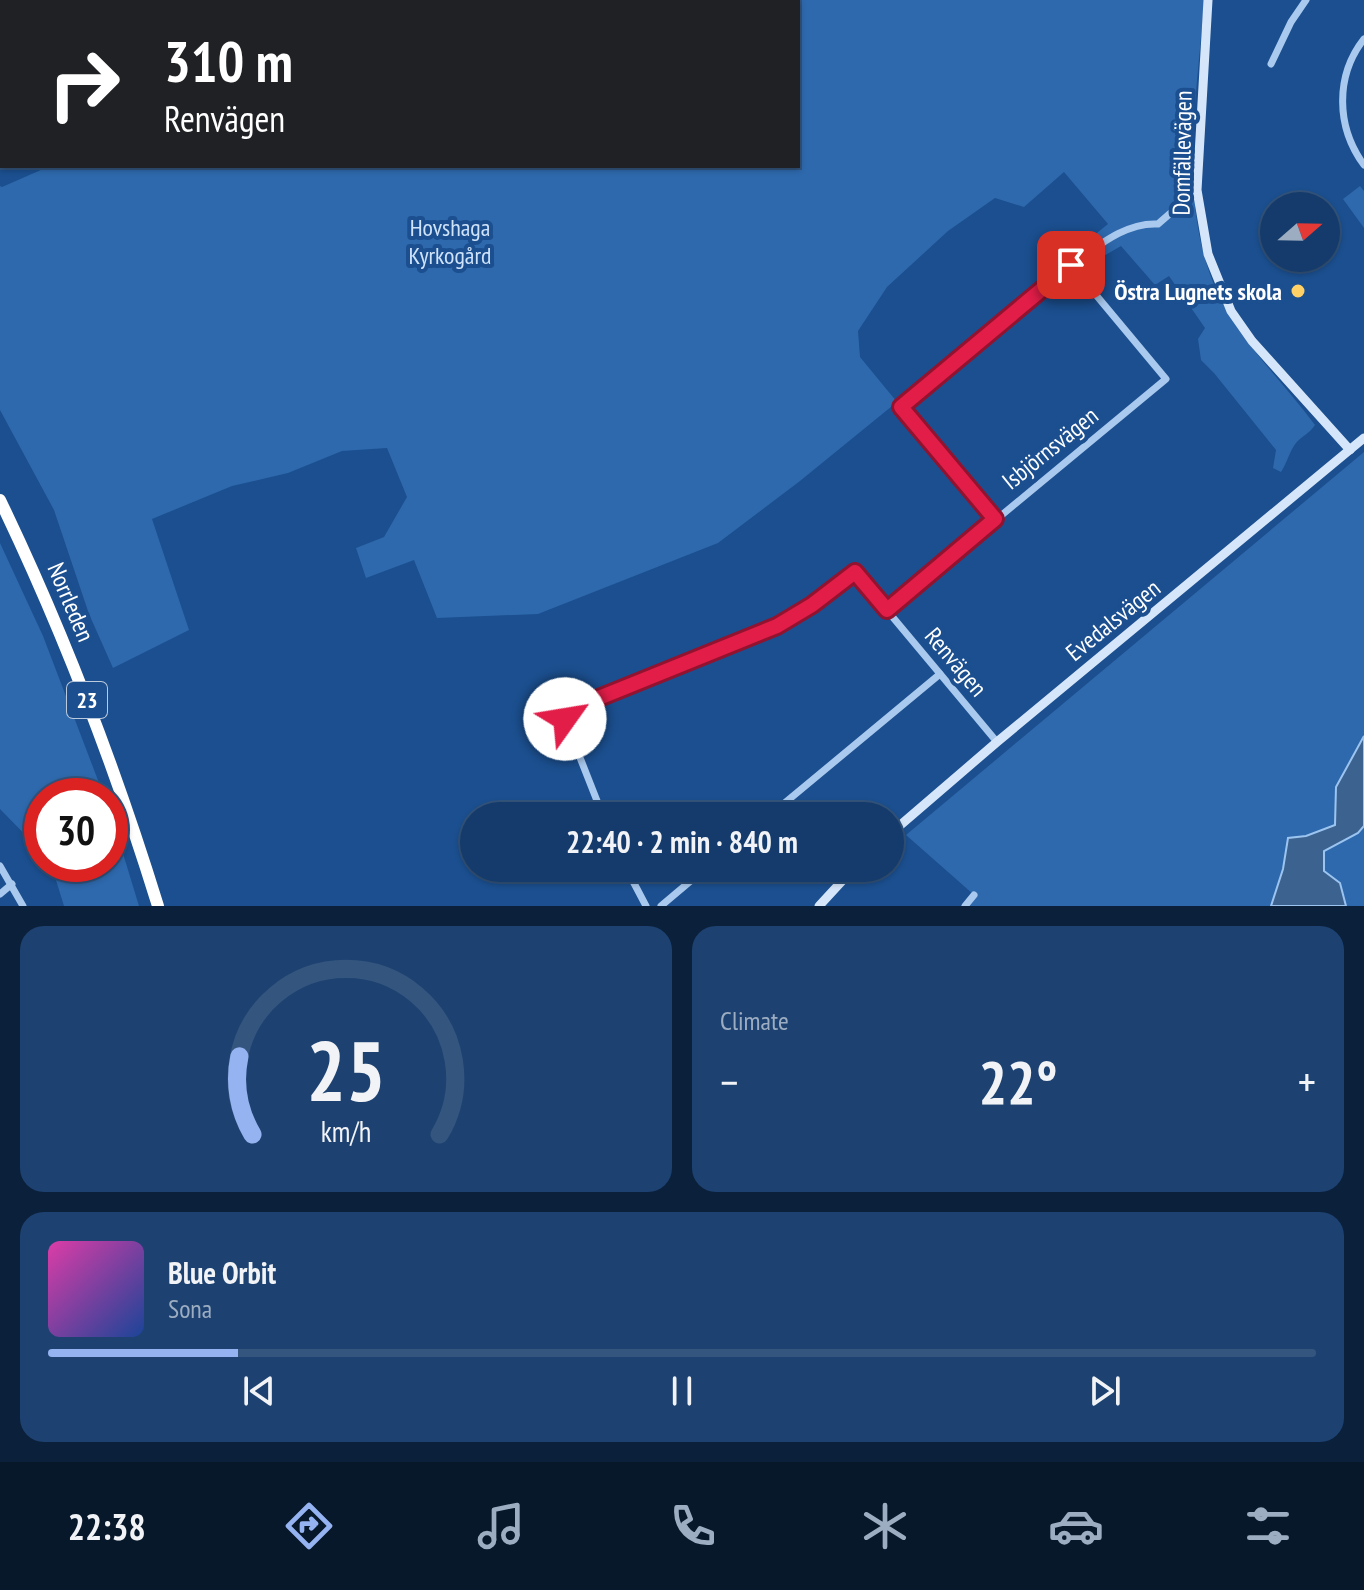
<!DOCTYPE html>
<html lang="en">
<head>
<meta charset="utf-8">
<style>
  :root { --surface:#143b6b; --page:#1d4271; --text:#f1f3f6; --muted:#9dadc1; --line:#33557e; --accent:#95b2f1 }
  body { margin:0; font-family:"PT Sans Narrow",sans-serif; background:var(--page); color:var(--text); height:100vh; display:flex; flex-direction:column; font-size:30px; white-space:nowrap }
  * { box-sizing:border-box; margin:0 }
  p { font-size:26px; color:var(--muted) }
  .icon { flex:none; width:44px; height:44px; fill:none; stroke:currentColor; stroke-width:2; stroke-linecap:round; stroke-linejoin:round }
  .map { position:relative; height:906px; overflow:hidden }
  .side { display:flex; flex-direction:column; gap:20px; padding:20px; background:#0b203b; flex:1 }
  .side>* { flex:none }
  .banner { position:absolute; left:0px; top:0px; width:800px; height:168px; box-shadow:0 2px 6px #0004,0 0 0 2px var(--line); background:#202124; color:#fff; overflow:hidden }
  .needle { width:52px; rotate:70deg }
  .controls { position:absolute; left:1260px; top:192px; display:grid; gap:16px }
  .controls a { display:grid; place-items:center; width:80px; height:80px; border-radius:50%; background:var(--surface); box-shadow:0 2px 6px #0004,0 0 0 2px var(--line); font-size:40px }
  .speed { position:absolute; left:24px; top:778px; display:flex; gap:16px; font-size:40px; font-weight:700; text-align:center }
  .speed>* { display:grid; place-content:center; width:104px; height:104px; border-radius:50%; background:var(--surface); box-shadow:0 2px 6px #0004,0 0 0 2px var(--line); line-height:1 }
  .speed .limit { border:12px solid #d22; background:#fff; color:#111 }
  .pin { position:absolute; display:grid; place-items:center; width:68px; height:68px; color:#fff; margin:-34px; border-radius:16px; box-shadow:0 4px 12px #0006 }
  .me { position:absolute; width:88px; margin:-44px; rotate:58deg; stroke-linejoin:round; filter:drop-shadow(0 0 6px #0008) }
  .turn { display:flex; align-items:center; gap:28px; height:168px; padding:0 32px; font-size:36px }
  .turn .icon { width:104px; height:104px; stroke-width:2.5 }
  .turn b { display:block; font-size:56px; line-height:68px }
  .big { font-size:60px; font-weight:700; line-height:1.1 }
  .side .tile { flex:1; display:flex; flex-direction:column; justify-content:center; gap:12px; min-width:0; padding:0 28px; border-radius:24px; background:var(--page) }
  .side .dial { align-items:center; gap:0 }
  .dial svg { height:208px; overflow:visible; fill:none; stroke:var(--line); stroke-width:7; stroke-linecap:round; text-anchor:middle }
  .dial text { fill:var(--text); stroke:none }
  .song { display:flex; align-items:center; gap:24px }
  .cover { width:96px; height:96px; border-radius:12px; background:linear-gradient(135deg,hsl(320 70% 55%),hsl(220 70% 35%)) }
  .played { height:8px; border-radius:4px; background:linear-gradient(90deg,var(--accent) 15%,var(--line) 15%) }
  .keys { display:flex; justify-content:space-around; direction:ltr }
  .heat { display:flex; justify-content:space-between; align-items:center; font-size:44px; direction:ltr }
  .side .tiles { flex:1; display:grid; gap:20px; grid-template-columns:1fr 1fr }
  .tile:last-child { grid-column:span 2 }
  .trip { position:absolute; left:460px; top:802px; width:444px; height:80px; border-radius:40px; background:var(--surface); box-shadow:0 2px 6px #0004,0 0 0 2px var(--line); font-weight:700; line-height:80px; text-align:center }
  .menu { display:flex; height:128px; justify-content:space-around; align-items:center; background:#08182b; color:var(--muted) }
  .menu .icon { width:56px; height:56px }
  .menu .current { color:var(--accent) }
  .menu b { font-size:36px; color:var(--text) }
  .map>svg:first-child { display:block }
</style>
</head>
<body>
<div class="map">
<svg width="1364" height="906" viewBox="0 0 1364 906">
  <rect width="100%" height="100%" fill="#1b4f8f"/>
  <g fill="#2e69ad">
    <path d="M202 0H1204C1197 107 1171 228 1235 324 1259 360 1290 391 1315 425 1309 434 1302 436 1296 443 1290 450 1287 463 1281 472L1273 468 1276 450 1214 373 1201 360 1198 339 1205 328 1169 276 1155 285 1121 246 1095 261 1081 246 1108 224 1064 172 1024 207 995 198 948 231 887 287 858 331 860 357 897 402 800 481 718 543 538 614 437 618 414 560 366 578 356 548 384 537 407 497 387 448 342 451 288 473 232 486 152 519 189 630 113 668 89 614 54 510 0 410V186L2 187 50 166H798V2Z"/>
    <polygon points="1360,186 1364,191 1364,228 1343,199"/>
    <polygon points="1364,452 1364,736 1336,787 1335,825 1306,836 1288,839 1283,869 1271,906 965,906 973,894 906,835"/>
    <polygon points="0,543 43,636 104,796 42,796 42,852 0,809"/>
    <polygon points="110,811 139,906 64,906 51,864 110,864"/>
    <polygon points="1364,826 1364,906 1346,906 1340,883 1324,871 1324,850 1358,833"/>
  </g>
  <polygon fill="#3c6290" stroke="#9cc4f0" stroke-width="2" points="1364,736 1364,826 1358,833 1324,851 1324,871 1340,883 1346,906 1271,906 1283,869 1288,838 1306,836 1335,825 1336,787"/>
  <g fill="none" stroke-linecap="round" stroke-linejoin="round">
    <g stroke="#a9c9ee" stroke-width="7">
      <polyline points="76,0 76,2"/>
      <polyline points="167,0 167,2"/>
      <path d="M1364 39C1335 76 1336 127 1364 165"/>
      <polyline points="1271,64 1291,22 1306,0"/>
      <polyline points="0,97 2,101"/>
      <path d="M1071 265C1097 247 1125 222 1158 224L1197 190"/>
      <polyline points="887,610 1166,379 1071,265 901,407 995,519"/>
      <polyline points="603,816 566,722 569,712 777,626 812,605 855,572 997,742"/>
      <polyline points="769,816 940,674"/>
      <polyline points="0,866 23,906"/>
      <polyline points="626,868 646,906"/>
      <polyline points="0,894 12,884"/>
      <polyline points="661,906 706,868"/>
      <polyline points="965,906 974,895"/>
    </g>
    <g stroke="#d6e6fa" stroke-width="9">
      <polyline points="1208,0 1197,190 1208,254 1231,311 1252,341 1350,450"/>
      <polyline points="890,834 997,742 1364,438"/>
      <polyline points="819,906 854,868"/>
    </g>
    <path stroke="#fff" stroke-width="12" d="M0 500C63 631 115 767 158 906"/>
  </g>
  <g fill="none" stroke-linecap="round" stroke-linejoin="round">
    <g stroke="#92132f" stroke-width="20">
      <polyline id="route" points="565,719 574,708 777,626 812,605 855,572 887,610 995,519 901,407 1071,265"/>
    </g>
    <use href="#route" stroke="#e11d48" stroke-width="14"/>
  </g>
  <circle fill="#ffd166" stroke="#1b4f8f" stroke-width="3" cx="1298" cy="291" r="8"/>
  <g text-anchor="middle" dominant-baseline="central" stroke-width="8" stroke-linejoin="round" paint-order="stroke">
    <rect fill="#1b4f8f" stroke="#bbcadd" stroke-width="2" x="67" y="682" width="40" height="36" rx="6"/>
    <g font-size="22" font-weight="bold" fill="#fff">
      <text x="87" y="700">23</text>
    </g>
    <g font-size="24" fill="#fff" stroke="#1b4f8f">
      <text transform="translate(1182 153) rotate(-89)">Domfällevägen</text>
      <text transform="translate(1050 448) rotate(-39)">Isbjörnsvägen</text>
      <text transform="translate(71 602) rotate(67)">Norrleden</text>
      <text transform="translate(1113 620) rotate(-39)">Evedalsvägen</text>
      <text transform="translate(956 662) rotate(50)">Renvägen</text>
    </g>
    <g font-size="24" fill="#cfe3fa" stroke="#1b4f8f">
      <text x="450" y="227">Hovshaga<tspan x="450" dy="28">Kyrkogård</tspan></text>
    </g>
    <g font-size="24" font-weight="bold" fill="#fff" stroke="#1b4f8f" text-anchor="end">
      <text x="1282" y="291">Östra Lugnets skola</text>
    </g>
  </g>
</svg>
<div class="controls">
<a><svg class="needle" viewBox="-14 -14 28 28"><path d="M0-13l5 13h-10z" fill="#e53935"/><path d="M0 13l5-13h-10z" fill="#9dadc1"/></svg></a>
</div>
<div class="speed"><div class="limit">30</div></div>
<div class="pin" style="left:1071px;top:265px;background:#d93025"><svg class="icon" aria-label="arrive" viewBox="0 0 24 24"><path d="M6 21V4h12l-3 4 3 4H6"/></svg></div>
<svg class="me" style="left:565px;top:719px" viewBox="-20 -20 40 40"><circle r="19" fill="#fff"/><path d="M0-13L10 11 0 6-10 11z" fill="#e11d48"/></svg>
<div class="trip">22:40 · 2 min · 840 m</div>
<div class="banner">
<div class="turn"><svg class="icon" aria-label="right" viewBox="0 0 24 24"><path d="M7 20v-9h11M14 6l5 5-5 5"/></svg><div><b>310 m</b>Renvägen</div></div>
</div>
</div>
<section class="side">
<div class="tiles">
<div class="tile dial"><svg viewBox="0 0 100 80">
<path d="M14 69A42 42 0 1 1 86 69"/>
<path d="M14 69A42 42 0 0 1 9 39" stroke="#95b2f1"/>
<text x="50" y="56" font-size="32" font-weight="700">25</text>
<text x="50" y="72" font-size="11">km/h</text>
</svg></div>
<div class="tile"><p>Climate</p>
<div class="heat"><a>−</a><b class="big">22°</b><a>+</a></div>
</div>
<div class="tile">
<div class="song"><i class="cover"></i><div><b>Blue Orbit</b><p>Sona</p></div></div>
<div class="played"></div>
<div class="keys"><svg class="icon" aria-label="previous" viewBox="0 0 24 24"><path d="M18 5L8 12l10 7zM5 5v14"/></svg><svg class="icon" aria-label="pause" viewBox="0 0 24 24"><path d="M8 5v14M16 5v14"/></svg><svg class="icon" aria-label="next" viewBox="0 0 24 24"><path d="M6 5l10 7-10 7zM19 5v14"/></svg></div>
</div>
</div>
</section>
<nav class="menu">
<b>22:38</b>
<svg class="icon current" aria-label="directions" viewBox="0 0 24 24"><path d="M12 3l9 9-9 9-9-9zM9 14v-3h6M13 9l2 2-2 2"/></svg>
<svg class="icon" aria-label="music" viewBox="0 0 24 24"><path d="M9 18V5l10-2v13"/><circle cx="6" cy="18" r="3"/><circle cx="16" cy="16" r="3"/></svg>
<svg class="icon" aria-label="phone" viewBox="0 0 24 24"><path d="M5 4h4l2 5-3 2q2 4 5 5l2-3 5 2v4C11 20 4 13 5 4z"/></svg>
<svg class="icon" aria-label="climate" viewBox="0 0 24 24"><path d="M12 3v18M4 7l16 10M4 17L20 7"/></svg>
<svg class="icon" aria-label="car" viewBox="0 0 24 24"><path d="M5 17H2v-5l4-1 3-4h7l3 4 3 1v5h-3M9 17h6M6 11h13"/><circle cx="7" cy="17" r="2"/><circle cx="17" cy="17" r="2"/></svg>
<svg class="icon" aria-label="filters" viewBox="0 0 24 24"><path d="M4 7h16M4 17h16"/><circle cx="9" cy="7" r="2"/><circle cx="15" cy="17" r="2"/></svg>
</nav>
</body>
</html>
